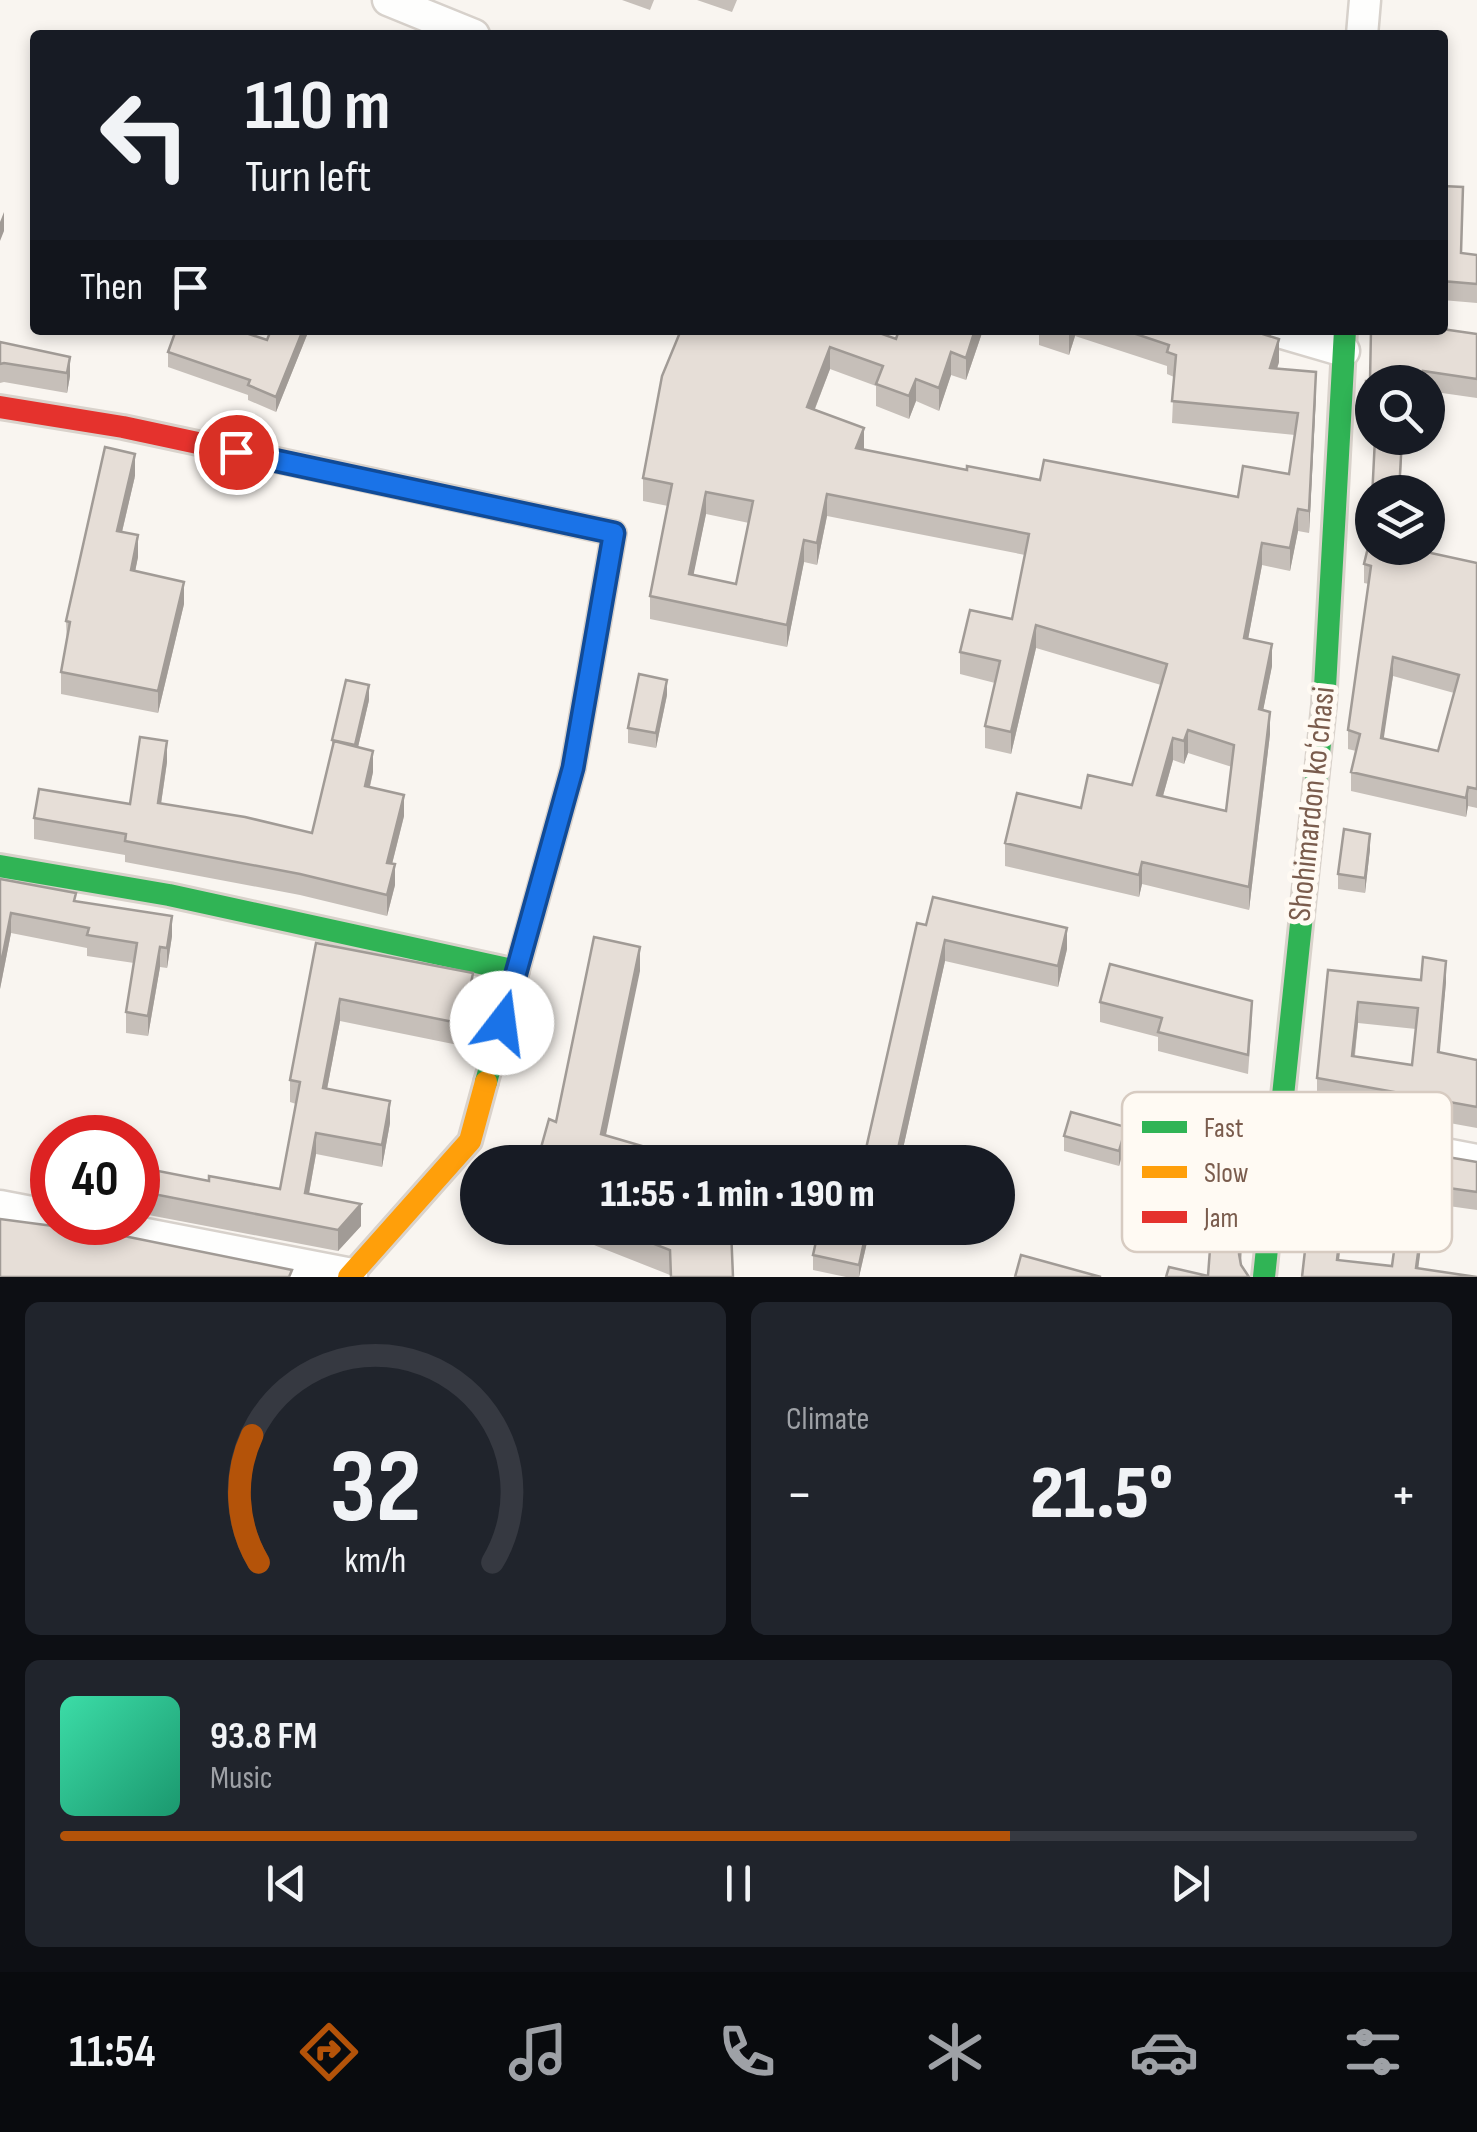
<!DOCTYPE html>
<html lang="en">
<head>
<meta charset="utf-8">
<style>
  :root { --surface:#171b24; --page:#20242c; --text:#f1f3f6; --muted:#9ea1a6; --line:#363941; --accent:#b45309 }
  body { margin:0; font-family:"Sofia Sans Condensed",sans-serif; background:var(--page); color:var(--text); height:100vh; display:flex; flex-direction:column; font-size:38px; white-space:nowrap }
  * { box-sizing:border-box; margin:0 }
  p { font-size:32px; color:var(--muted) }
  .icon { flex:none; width:55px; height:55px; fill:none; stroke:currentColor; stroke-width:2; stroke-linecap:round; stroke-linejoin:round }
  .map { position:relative; height:1277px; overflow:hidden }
  .details { display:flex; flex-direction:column; gap:25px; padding:25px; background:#0d0f14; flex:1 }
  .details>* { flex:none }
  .guide { position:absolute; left:30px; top:30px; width:1418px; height:305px; border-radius:10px; box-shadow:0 5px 15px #0003; background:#171b24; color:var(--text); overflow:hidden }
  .fabs { position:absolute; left:1355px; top:365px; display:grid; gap:20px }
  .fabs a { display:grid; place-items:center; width:90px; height:90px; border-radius:50%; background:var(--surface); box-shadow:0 5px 15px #0003; font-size:50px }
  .speed { position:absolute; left:30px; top:1115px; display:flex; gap:20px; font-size:50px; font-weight:700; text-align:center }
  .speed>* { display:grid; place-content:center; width:130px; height:130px; border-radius:50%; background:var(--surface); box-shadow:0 5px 15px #0003; line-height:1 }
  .speed .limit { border:15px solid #d22; background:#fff; color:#111 }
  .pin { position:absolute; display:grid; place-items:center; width:85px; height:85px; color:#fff; margin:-42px; border:5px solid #fff; border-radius:50%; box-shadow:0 2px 10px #0007 }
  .me { position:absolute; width:110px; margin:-55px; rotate:15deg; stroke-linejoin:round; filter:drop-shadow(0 0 8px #0008) }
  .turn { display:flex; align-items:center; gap:35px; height:210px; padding:0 50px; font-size:45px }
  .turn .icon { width:130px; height:130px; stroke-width:2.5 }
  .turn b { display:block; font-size:70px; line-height:85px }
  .then { display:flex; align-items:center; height:95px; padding:0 50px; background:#0003; gap:20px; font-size:38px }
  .big { font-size:75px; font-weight:800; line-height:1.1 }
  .details .widget { flex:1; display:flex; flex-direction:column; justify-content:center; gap:15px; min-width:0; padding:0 35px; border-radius:15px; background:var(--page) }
  .details .dial { align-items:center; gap:0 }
  .dial svg { height:260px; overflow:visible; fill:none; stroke:var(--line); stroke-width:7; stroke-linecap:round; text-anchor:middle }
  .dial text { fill:var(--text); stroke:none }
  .song { display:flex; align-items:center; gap:30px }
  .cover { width:120px; height:120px; border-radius:15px; background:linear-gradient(135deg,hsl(160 70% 55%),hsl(160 70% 35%)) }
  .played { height:10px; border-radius:5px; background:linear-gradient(90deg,var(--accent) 70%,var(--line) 70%) }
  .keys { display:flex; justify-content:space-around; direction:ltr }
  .heat { display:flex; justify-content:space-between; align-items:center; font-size:55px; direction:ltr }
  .details .tiles { flex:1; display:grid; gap:25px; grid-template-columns:1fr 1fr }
  .widget:last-child { grid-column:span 2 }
  .trip { position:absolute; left:460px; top:1145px; width:555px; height:100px; border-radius:50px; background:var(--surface); box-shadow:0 5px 15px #0003; font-weight:800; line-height:100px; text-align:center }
  .tabs { display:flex; height:160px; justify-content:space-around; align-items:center; background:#090b0e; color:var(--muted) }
  .tabs .icon { width:70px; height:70px }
  .tabs .current { color:var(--accent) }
  .tabs b { font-size:45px; color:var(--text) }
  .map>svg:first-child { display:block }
</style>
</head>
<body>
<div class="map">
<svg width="1477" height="1277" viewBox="0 0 1477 1277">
  <rect width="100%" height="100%" fill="#f9f5f0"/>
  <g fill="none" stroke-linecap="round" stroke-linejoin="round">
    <g stroke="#d7d1cb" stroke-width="35">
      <g id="street">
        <polyline points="388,0 474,35"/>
        <polyline points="1362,35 1365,0"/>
        <polyline points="1272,330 1344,351"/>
        <polyline points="1278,1122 1477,1160"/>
        <polyline points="0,1206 52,1216"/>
        <polyline points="84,1222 352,1274"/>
      </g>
    </g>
    <g stroke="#d9d2cb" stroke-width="28">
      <g id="fast">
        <polyline points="305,466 614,533 573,768 486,1082"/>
        <polyline points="0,866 169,895 517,971"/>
        <polyline points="1264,1277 1324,705 1345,330"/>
      </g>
    </g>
    <g stroke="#d9d2cb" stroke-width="28">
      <polyline id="slow" points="349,1277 470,1141 486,1082"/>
    </g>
    <g stroke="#d9d2cb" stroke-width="28">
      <polyline id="jam" points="0,407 123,427 305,466"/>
    </g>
    <use href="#street" stroke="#fefefd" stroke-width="30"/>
    <use href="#fast" stroke="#30b455" stroke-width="22"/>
    <use href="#slow" stroke="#ff9f0a" stroke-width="22"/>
    <use href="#jam" stroke="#e5322d" stroke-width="22"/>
  </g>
  <g fill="#c6bfb9" fill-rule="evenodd">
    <polygon points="622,0 654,0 650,10"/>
    <polygon points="697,0 737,0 732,12"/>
    <polygon points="1442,186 1463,206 1461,253 1477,255 1477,303 1442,300"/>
    <polygon points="271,330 309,330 276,412 248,400 248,395 168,367 168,352 267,340"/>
    <path d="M681 330 896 339 983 330 966 380 951 375 939 411 916 401 909 419 876 406V386L830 369 815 409 864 450 967 470 1040 480 1238 497 1289 474 1295 435 1172 423 1174 377 1167 374V366L1075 336 1069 355 1039 345V330H1250L1279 362 1277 369 1316 395 1309 533 1298 531 1290 571 1262 565 1248 639 1272 666 1263 710 1270 734 1249 910 1142 884 1139 897 1005 866V843L1132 785 1161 685 1036 648 1011 754 985 748V726L995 683 960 674V652L1012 619 1025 555 827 516 817 565 804 562 787 647 650 619V596L668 506 643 501V478ZM706 514 749 523 736 584 693 575ZM1188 753 1232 767 1226 811 1163 796 1173 760 1184 764Z"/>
    <polygon points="1477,334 1477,398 1428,391 1428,382 1372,382 1372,421 1365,420 1365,402 1370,381"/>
    <polygon points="0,342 70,357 70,376 67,393 4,382 0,383"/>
    <path d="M1375 438H1403L1400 492H1372V548L1477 563V808L1468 806 1466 817 1351 791V772L1356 751 1348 749V730L1369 584 1364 583V564L1370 539ZM1393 676 1454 693 1438 751 1383 738Z"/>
    <polygon points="135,476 122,532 138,557 135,571 184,604 158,713 61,694 61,672 67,643 66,621"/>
    <polygon points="667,695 656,748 628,743 628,728"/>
    <polygon points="369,700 358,747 373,772 370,787 404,816 392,864 395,885 387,916 300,895 125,862 125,855 34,839 34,818 130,804 167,762 161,804 312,833 332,749 332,740"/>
    <polygon points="1370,849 1365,893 1338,889 1338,874"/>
    <polygon points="0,879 76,901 172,936 167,968 160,967 148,1036 126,1033 126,1012 134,963 87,956 87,948 11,933 0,989"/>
    <polygon points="917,923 1067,949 1058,987 945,961 900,1162 863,1162"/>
    <polygon points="316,943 473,995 463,1046 340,1021 327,1089 390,1123 382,1167 316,1154 309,1194 361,1226 338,1251 138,1213 138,1167 209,1181 280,1189 296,1104 290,1102 290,1080"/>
    <path d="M1328 970 1446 982 1439 1053 1477 1060V1128L1317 1099V1078ZM1358 1023 1416 1029 1412 1065 1355 1056Z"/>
    <polygon points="1100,1002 1252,1020 1248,1074 1158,1051 1158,1037 1100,1022"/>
    <path d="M1318 1135 1477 1162V1210L1427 1203 1418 1268 1302 1277ZM1346 1198 1399 1209 1392 1266 1339 1260Z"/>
    <polygon points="1064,1136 1126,1142 1119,1166 1064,1151"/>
    <polygon points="1248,1176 1241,1265 1208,1276 1211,1229 1125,1210 1125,1189"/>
    <polygon points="551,1228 680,1228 733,1277 670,1277 670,1275"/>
    <polygon points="868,1228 868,1238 859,1277 846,1277 813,1270 813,1255"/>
  </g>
  <g fill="#a19b96">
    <polygon points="4,212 4,231 0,241 0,222"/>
    <polygon points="303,330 309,330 276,412 276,397"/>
    <polygon points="975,330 983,330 966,380 966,358"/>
    <polygon points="1069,330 1075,330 1075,336 1069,355"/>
    <polygon points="1279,339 1279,362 1270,390 1270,368"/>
    <polygon points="830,347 830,369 807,429 807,407"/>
    <polygon points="951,352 951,375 939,411 939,388"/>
    <polygon points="70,357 70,376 67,393 67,373"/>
    <polygon points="1316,372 1316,395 1309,533 1309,511"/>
    <polygon points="916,379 916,401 909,419 909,396"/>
    <polygon points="864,428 864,450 856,448"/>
    <polygon points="135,454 135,476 117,553 117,531"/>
    <polygon points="706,492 706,514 689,597 689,574"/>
    <polygon points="827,494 827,516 817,565 817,543"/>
    <polygon points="1298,509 1298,531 1290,571 1290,548"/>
    <polygon points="138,535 138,557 131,592 131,570"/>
    <polygon points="804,540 804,562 787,647 787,625"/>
    <polygon points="1262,543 1262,565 1244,661 1244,638"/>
    <polygon points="184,582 184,604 158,713 158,691"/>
    <polygon points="1036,625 1036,648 1011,754 1011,732"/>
    <polygon points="1272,644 1272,666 1259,731 1259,709"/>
    <polygon points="1393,657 1393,676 1381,757 1381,738"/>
    <polygon points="667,680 667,695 656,748 656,733"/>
    <polygon points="369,685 369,700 355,760 355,745"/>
    <polygon points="1270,712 1270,734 1249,910 1249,887"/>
    <polygon points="1188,730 1188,753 1184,764 1184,741"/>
    <polygon points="1173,738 1173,760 1157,817 1157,795"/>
    <polygon points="167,741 167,762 158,824 158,803"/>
    <polygon points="373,751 373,772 365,807 365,786"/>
    <polygon points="1468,787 1468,806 1466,817 1466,798"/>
    <polygon points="404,795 404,816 387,884 387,863"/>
    <polygon points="1370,834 1370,849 1365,893 1365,878"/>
    <polygon points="1142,862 1142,884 1139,897 1139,875"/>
    <polygon points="395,864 395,885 387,916 387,895"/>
    <polygon points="11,913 11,933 0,989 0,969"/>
    <polygon points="172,916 172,936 167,968 167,948"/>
    <polygon points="1067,928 1067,949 1058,987 1058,966"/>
    <polygon points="945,940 945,961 900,1162 895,1162"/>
    <polygon points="160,947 160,967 148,1036 148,1016"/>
    <polygon points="640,947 640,971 601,1159 601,1134"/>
    <polygon points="1446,961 1446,982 1438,1073 1438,1052"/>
    <polygon points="473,973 473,995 463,1046 463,1024"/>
    <polygon points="340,999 340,1021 323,1110 323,1088"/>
    <polygon points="1358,1002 1358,1023 1352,1076 1352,1056"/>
    <polygon points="390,1101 390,1123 382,1167 382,1145"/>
    <polygon points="1126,1127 1126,1142 1119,1166 1119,1151"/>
    <polygon points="316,1133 316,1154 305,1215 305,1193"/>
    <polygon points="1248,1154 1248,1176 1239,1275 1239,1254"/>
    <polygon points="1346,1180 1346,1198 1337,1277 1337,1260"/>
    <polygon points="1427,1185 1427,1203 1417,1277 1416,1268"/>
    <polygon points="361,1204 361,1226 338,1251 338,1230"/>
    <polygon points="867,1228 868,1238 859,1277 859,1265"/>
  </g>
  <g fill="#e6ded7" stroke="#a19b96" stroke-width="2.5" fill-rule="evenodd">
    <polygon points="1442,186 1463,187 1461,253 1477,255 1477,284 1442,281"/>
    <polygon points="1442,329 1477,334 1477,379 1423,371 1422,382 1372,382 1372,402 1365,402 1366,381 1370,381 1371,330"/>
    <polygon points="176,330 237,330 267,340 271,330 303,330 276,397 248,385 250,380 168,352"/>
    <path d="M681 330H871L896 339 899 330H975L966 358 951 352 939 388 916 379 909 396 876 384 883 366 830 347 807 407 864 428 856 448 967 470V466L1040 480 1044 460 1238 497 1243 466 1289 474 1298 413 1172 401 1176 355 1167 352 1169 345 1124 330H1250L1279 339 1270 368 1316 372 1309 511 1298 509 1290 548 1262 543 1244 638 1272 644 1259 709 1270 712 1249 887 1142 862 1139 875 1005 843 1017 793 1081 808 1088 775 1132 785 1167 664 1036 625 1011 732 985 726 1000 661 960 652 970 610 1012 619 1029 534 827 494 817 543 804 540 787 625 650 596 672 484 643 478 662 376ZM706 492 753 501 736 584 689 574ZM1188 730 1234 745 1226 811 1157 795 1173 738 1184 741Z"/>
    <polygon points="0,342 70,357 67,373 4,363 0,364"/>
    <path d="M1375 438H1402L1399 492H1372V548H1408L1477 563V789L1468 787 1466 798 1351 772 1360 734 1348 730 1371 566 1364 564 1370 539ZM1393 657 1459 675 1438 751 1381 738Z"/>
    <polygon points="105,447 135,454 117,531 138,535 131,570 184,582 158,691 61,672 70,622 66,621"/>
    <polygon points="639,674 667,680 656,733 628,728"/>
    <polygon points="346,680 369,685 355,745 332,740"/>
    <polygon points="140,737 167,741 158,803 245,817 312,833 334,741 373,751 365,786 404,795 387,863 395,864 387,895 300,874 125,841 126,834 34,818 39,789 130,804"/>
    <polygon points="1344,829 1370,834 1365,878 1338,874"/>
    <polygon points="0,879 76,893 74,901 172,916 167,948 160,947 148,1016 126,1012 137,943 87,935 89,928 11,913 0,969"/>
    <polygon points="933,897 1067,928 1058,966 945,940 895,1162 863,1162 917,923 926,925"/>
    <polygon points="594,937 640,947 601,1134 656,1150 653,1162 537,1162 549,1119 556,1122"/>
    <polygon points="316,943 473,973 463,1024 340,999 323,1088 390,1101 382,1145 316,1133 305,1193 361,1204 338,1230 138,1191 138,1167 209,1181 209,1176 280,1189 300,1082 290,1080"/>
    <path d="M1423 957 1446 961 1438 1052 1477 1060V1107L1317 1078 1328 970 1421 980ZM1358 1002 1418 1008 1412 1065 1352 1056Z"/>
    <polygon points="1110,964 1252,1001 1248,1055 1158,1032 1162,1018 1100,1002"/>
    <polygon points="1071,1112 1126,1127 1119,1151 1064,1136"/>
    <path d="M1318 1135 1477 1162V1192L1427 1185 1416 1268 1477 1277H1302ZM1346 1180 1402 1191 1392 1266 1337 1260Z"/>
    <polygon points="1210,1146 1248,1154 1239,1254 1241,1265 1249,1277 1166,1277 1169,1267 1208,1276 1213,1209 1125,1189 1134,1149 1206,1164"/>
    <polygon points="0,1219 114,1234 292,1270 289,1277 0,1277"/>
    <polygon points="613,1228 680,1228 689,1231 731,1229 733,1277 671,1277 670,1250"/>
    <polygon points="819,1228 867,1228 859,1265 813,1255"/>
    <polygon points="1021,1255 1101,1277 1015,1277"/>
  </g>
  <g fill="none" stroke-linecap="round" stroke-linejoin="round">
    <g stroke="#114b97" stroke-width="25">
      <polyline id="route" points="236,452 614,533 573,768 502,1023"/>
    </g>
    <use href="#route" stroke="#1a73e8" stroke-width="18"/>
  </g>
  <g text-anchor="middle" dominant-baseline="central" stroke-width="10" stroke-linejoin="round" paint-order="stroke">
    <g font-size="32" fill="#7a5c4d" stroke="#fffaf3">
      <text transform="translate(1312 804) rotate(-84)">Shohimardon koʻchasi</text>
    </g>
  </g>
  <rect x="1122" y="1092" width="330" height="160" rx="15" fill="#fffaf3" stroke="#d7cbc1" stroke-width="2.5"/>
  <rect x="1142" y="1121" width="45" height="12" fill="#30b455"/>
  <rect x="1142" y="1166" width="45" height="12" fill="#ff9f0a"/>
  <rect x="1142" y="1211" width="45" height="12" fill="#e5322d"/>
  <g font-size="28" fill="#7a5c4d">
    <text x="1204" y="1137">Fast</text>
    <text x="1204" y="1182">Slow</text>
    <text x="1204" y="1227">Jam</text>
  </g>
</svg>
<div class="fabs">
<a><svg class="icon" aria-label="search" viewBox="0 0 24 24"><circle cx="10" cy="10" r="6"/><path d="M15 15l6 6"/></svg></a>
<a><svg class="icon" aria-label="layers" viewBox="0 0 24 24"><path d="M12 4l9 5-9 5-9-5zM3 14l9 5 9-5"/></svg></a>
</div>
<div class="speed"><div class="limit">40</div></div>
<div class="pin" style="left:236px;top:452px;background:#d93025"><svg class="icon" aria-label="arrive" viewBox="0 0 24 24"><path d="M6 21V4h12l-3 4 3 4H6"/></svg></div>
<svg class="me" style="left:502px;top:1023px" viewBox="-20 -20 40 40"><circle r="19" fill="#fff"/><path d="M0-13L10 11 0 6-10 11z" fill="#1a73e8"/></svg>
<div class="trip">11:55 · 1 min · 190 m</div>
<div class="guide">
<div class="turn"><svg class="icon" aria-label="left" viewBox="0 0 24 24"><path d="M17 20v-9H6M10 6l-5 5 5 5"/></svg><div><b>110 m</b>Turn left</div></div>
<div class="then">Then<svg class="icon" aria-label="arrive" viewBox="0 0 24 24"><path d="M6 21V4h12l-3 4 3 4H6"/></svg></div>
</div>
</div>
<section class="details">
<div class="tiles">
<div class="widget dial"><svg viewBox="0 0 100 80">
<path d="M14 69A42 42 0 1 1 86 69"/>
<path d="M14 69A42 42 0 0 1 12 30" stroke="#b45309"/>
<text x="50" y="56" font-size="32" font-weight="700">32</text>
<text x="50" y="72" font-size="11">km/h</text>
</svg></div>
<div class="widget"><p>Climate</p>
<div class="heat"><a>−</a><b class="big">21.5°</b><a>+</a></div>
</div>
<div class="widget">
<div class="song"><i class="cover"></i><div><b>93.8 FM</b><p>Music</p></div></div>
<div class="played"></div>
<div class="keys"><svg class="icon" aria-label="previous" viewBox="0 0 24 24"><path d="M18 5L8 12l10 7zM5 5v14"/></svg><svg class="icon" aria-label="pause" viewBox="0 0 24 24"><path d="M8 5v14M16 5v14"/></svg><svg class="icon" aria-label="next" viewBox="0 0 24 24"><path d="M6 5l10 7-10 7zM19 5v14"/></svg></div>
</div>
</div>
</section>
<nav class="tabs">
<b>11:54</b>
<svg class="icon current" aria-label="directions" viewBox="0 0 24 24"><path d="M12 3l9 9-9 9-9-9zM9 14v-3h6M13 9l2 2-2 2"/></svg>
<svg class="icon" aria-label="music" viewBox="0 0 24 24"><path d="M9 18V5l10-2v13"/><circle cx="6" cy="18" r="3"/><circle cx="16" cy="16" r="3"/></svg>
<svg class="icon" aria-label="phone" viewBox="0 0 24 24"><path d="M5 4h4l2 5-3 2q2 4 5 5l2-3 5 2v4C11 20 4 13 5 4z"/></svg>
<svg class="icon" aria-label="climate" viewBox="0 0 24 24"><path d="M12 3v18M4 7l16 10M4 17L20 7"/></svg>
<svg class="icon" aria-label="car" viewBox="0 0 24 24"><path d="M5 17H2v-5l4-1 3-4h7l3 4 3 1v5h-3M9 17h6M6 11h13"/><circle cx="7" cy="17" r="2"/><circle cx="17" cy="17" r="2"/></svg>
<svg class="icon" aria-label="filters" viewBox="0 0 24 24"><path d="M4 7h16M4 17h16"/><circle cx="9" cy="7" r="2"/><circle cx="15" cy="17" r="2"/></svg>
</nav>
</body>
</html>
